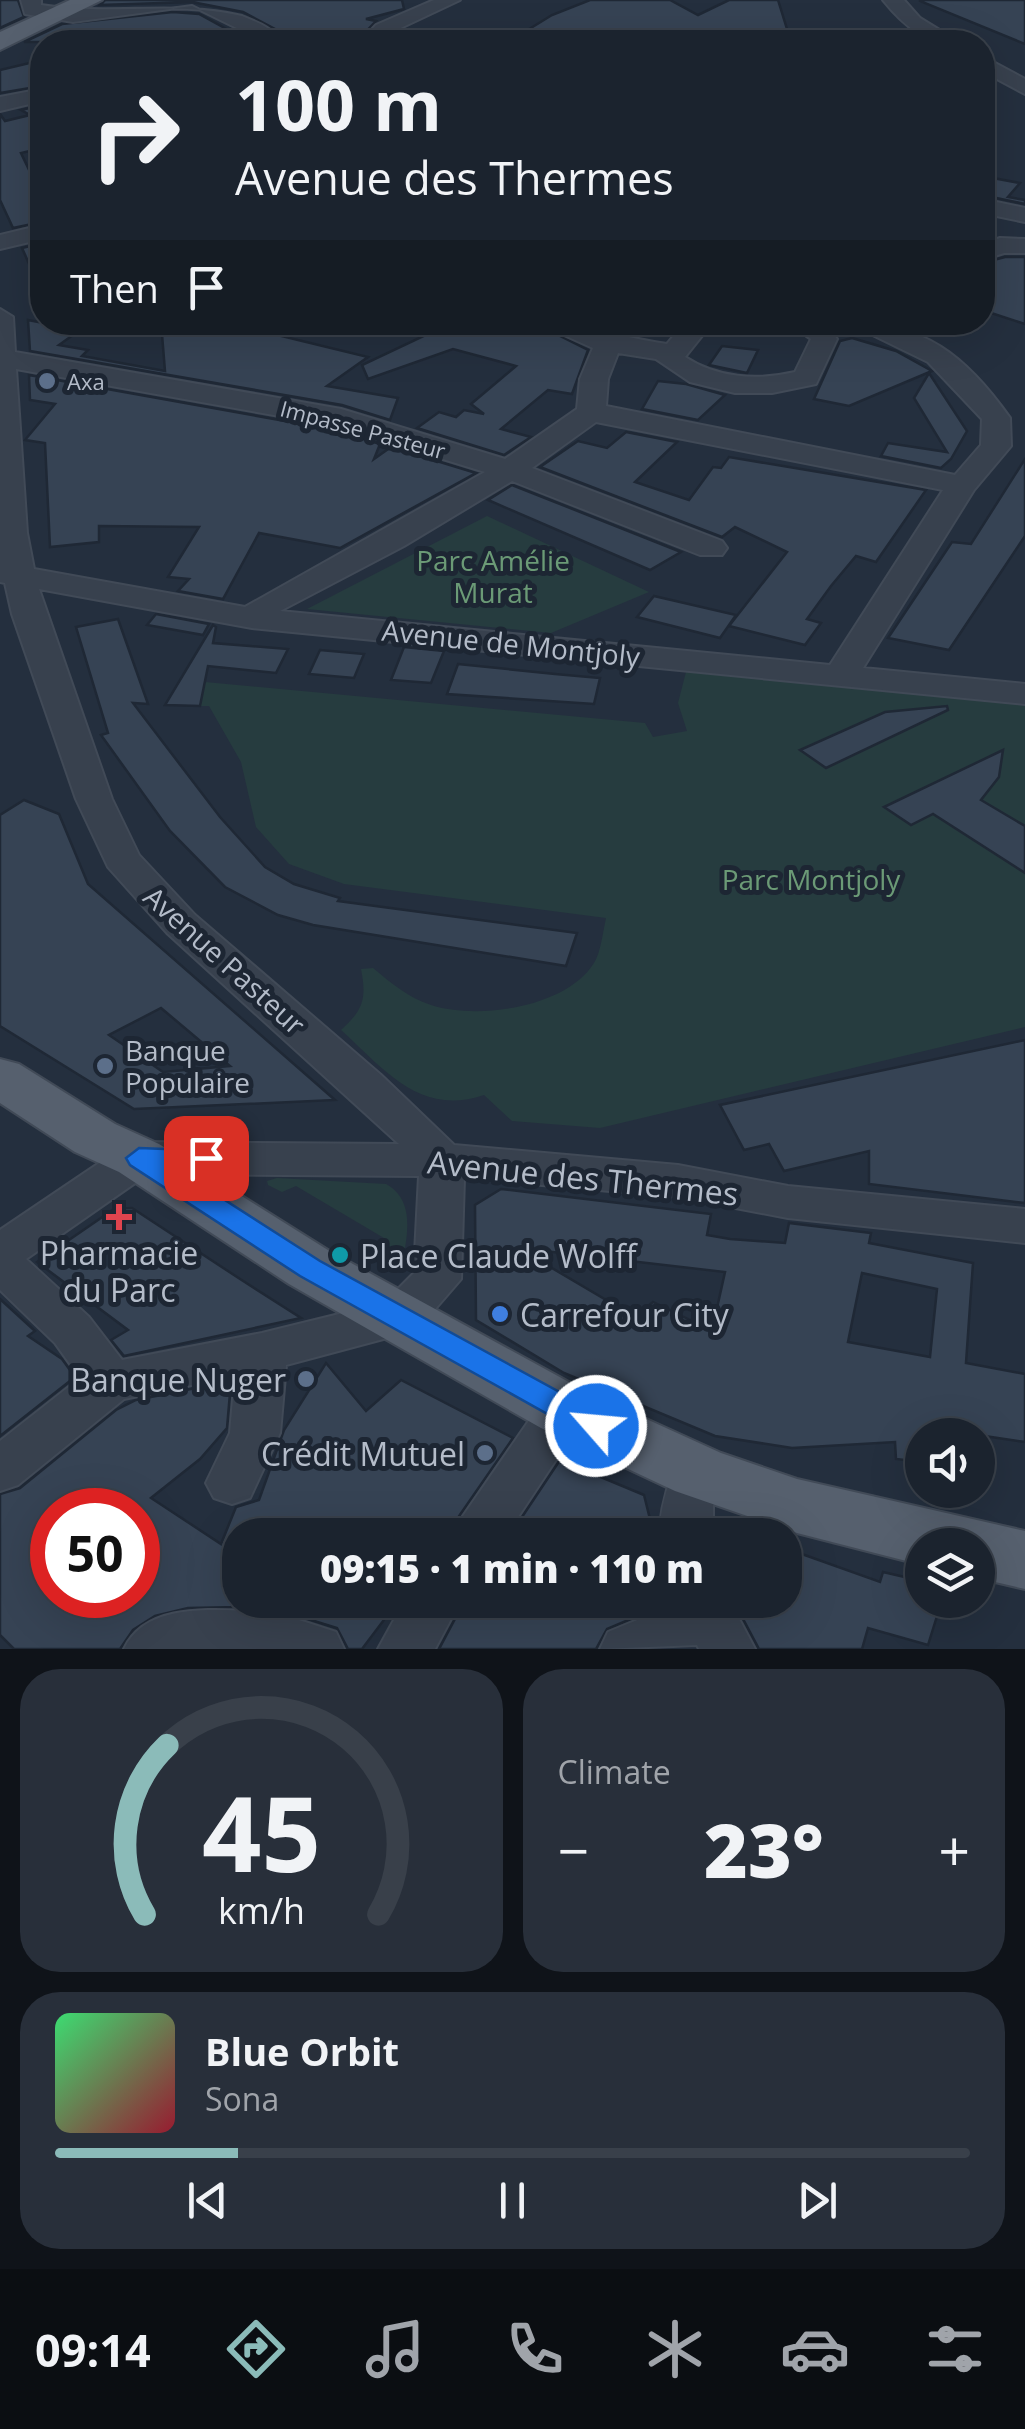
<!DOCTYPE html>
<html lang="en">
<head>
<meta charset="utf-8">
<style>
  :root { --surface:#1b232e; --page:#282f3a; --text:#f1f3f6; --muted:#a0a4aa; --line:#39404a; --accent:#8bbbb9 }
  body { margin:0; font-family:"Open Sans",sans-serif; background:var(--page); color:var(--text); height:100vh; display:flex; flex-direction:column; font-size:38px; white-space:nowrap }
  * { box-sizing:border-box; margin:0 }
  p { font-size:32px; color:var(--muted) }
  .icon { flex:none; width:55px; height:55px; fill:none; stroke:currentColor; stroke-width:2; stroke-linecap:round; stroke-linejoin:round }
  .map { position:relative; height:1649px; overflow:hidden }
  .drawer { display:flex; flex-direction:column; gap:20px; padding:20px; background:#0f1319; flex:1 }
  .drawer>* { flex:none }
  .hud { position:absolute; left:30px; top:30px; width:965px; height:305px; border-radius:40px; box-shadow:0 10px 40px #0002,0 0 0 2px var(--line); background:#1b232e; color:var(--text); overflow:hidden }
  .buttons { position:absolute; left:905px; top:1418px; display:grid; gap:20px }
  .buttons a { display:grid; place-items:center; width:90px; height:90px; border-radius:50%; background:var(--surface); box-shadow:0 10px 40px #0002,0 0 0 2px var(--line); font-size:50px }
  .speed { position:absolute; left:30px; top:1488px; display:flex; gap:20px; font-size:50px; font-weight:700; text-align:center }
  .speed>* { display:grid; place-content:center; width:130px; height:130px; border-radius:50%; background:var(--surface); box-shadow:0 10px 40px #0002,0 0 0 2px var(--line); line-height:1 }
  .speed .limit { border:15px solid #d22; background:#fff; color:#111 }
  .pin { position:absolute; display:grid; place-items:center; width:85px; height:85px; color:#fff; margin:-42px; border-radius:20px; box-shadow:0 5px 15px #0006 }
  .me { position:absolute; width:110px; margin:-55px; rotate:297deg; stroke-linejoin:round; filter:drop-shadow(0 0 8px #0008) }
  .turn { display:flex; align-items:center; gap:35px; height:210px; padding:0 40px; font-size:45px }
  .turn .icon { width:130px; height:130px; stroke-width:2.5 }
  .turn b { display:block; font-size:70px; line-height:85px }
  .then { display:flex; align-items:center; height:95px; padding:0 40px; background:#0003; gap:20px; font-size:38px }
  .big { font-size:75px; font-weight:800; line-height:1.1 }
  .drawer .widget { flex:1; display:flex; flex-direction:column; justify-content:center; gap:15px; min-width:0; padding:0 35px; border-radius:40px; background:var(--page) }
  .drawer .dial { align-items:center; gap:0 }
  .dial svg { height:260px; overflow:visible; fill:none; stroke:var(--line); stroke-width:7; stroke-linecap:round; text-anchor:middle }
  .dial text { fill:var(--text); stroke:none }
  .song { display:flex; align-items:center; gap:30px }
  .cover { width:120px; height:120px; border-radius:15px; background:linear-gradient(135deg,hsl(140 70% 55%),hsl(350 70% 35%)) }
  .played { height:10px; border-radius:5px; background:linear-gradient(90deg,var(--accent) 20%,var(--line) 20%) }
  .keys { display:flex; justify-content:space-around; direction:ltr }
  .heat { display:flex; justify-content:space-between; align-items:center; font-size:55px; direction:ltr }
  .drawer .tiles { flex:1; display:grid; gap:20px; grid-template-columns:1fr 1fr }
  .widget:last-child { grid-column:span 2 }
  .trip { position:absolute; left:222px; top:1518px; width:580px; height:100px; border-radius:40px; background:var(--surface); box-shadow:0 10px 40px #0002,0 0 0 2px var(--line); font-weight:800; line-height:100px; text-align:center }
  .tab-bar { display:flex; height:160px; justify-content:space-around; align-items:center; background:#0b0e12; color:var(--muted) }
  .tab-bar .icon { width:70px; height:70px }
  .tab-bar .active { color:var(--accent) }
  .tab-bar b { font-size:45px; color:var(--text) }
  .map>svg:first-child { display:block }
</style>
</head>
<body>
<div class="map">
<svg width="1025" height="1649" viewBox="0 0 1025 1649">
  <rect width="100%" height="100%" fill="#242f3e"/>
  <g fill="#263c3f">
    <polygon points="487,516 649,592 551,633 307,609"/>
    <path d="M686 672 1025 705V1027L600 1128 512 1121 484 1095C420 1117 384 1069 341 1030 363 1010 367 999 361 969L373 968C391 983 409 998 431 1005 477 1020 566 1008 594 963 601 952 603 931 606 918L344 884 289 864 256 827 241 762 209 706H200L205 682 645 723 653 737 687 731 678 703Z"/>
    <path d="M277 1178 386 1184C412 1198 409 1228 404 1254L399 1259 376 1249 384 1238 296 1186 282 1192 268 1185 267 1181Z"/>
  </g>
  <g fill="#364354" stroke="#1f2835" stroke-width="2.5" fill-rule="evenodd">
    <polygon points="0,0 18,0 24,17 0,28"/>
    <polygon points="105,0 402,0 404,9 366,19 376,21 356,42 277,42 280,34 275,29 243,12 192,2 100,5"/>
    <polygon points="590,0 670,0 698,15 729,0 778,0 791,42 513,39 552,15"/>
    <polygon points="920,0 1025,0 1025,44 920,1"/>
    <polygon points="173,12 199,14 250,42 24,42 62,24"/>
    <polygon points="42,60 42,86 0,93 0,70"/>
    <polygon points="42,105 42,148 21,153 42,197 42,222 13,228 0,200 0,114 5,121 30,115 21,110"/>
    <polygon points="982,176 1020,183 1008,197 1025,200 1025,204 982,195"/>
    <polygon points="42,243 42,293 22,248"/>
    <polygon points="1005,257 1025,257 1025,324 982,310 982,263"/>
    <polygon points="28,320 80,330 59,345 88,350 82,356 165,371 161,322 290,322 273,334 368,357 327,386 398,398 390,420 342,405 30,351"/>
    <polygon points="453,322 532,322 588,350 572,394 548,390 501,429 531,437 504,455 417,428 439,412 456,417 464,410 484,414 471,404 516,366 453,349 368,379 362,365"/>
    <polygon points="852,338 896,351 932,371 849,406 814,399 840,341"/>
    <polygon points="722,346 758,350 747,373 709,365"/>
    <polygon points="929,373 967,431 951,459 941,468 881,456 888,443 947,452 914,398"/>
    <polygon points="29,375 335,430 380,444 374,459 391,447 476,473 340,548 259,533 223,599 178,591 189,579 168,577 199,527 99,526 99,542 50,547 45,443 25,440 55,404 30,400"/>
    <polygon points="658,381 686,384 725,395 698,420 642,409"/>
    <polygon points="626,432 677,442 635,482 689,500 713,467 721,468 729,457 926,490 876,562 856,556 831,586 807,619 821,623 805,645 729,626 787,552 735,527 722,537 540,467 578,441 607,448"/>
    <polygon points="1025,459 1025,536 949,650 888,638 952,542 971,544"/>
    <polygon points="512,485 681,552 650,570 488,500"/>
    <polygon points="654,596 736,615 720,638 637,617"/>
    <polygon points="156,614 209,624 203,635 147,625"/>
    <polygon points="118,619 148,704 133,703 220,817 265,867 294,884 340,898 338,901 577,933 566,966 313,925 278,915 225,887 170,831 101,735 108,733 76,627"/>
    <polygon points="213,625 216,627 213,643 288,649 276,673 208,666 200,706 165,705"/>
    <polygon points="404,647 444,651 431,683 391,680"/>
    <polygon points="320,650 364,654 354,678 309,674"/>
    <polygon points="458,664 555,674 600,678 594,704 447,694"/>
    <polygon points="947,706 948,710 826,768 800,750 885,712"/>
    <polygon points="1003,750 999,777 981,800 1025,826 1025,873 933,814 911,825 884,807"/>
    <path d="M24 800 59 814 88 884 335 1100 134 1109 0 1026V815ZM161 1008 230 1066 163 1072 109 1035Z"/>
    <polygon points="1025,1040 1025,1203 869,1184 869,1151 784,1171 769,1144 744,1150 720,1105"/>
    <path d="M501 1189 711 1214 707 1235 730 1239 785 1243 789 1223 871 1233 869 1243 973 1263 966 1363 1025 1374V1442L978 1435H922V1462L896 1459 895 1442 792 1448 715 1436 564 1373 476 1320 475 1205ZM518 1248 725 1272 715 1317 692 1321 653 1302 635 1317ZM862 1273 937 1289 930 1357 848 1342Z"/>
    <polygon points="132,1208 237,1277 301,1318 124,1356 111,1340 128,1330 37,1262 114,1209"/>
    <polygon points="0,1299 35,1331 28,1336 62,1359 75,1377 0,1436"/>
    <path d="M326 1363 366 1411 401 1380 513 1438 446 1535H240V1607L188 1608 155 1616 133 1630 120 1649H14L0 1635V1494L20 1488 116 1410 136 1400 231 1381 227 1428 200 1459 151 1498 221 1544 236 1507 259 1500 284 1430ZM138 1508V1595H52V1510Z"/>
    <polygon points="560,1460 644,1495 654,1535 510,1535"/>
    <polygon points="785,1548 880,1582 883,1572 922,1581 922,1600 942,1600 928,1645 868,1628 862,1649 759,1649 733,1600 785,1600"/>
    <polygon points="287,1600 399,1600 362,1649 348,1649 337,1628 282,1611"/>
    <polygon points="465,1600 670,1600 671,1602 607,1629 596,1649 439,1649"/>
  </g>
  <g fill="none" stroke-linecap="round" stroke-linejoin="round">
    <g stroke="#414a57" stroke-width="4">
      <g id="minor">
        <path d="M21 0H41V5C113 16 173 0 242 16 254 21 267 26 276 35L273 42H253L255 37 192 6 73 22 25 14Z"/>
        <polygon points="434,0 460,0 390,33 381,42 360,42 376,25"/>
        <path d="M883 0H904L920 18 959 42C925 44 904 26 883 0Z"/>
        <polygon points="982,56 1025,79 1025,94 982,71"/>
        <polygon points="42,89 42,101 0,111 0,97"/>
        <polygon points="982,199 1025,208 1025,222 982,213"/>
        <polygon points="42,225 42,239 0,249 0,235"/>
        <polygon points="1000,238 1025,239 1025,253 1004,253 982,260 982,244"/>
        <path d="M0 309 13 317 15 352 341 409 505 459 577 409 580 379 593 348 535 322C580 322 622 338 667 344L685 322H713L685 357C717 378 757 381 795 372L811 339 787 322H824L837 339 816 384 772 393H735L690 382 656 359 618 353 608 379 606 406 955 475 981 445 982 419 928 362 846 322C924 322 966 356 1010 418L1011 446 974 490 863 668 1025 684V704L252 628 39 589 112 799 139 855 195 915 381 1075 454 1145 678 1165 788 1186 1025 1209V1243L788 1218 678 1197 464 1178 461 1279 417 1330 286 1365 280 1433 250 1498 232 1504 214 1498 206 1483 230 1433 235 1376 124 1399 18 1485 0 1491V1441L80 1378 55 1343 0 1290V1230L123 1147 139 1142 399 1144 167 933 108 867 76 799 12 614 5 583 0 582ZM16 369 336 426 485 472 245 607 34 569 27 533ZM596 422 943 490 830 665 280 611 404 546 512 481 700 555H722L727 548 722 541 532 468ZM148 1174 419 1176 414 1273 384 1303 262 1333 122 1360 89 1317 26 1259Z"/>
        <polygon points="564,1390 582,1396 589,1410 506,1535 450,1535 546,1396"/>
        <path d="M698 1451 716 1457 724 1472 713 1506V1535H659C661 1506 667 1483 680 1457Z"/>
        <polygon points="405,1600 461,1600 435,1649 378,1649"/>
        <polygon points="674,1600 729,1600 755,1649 699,1649 697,1645 600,1649 608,1632 676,1604"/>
        <path d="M271 1611 336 1632 344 1649H124C148 1598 223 1612 271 1611Z"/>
      </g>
    </g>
    <g stroke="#414a57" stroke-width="4">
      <g id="major">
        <polygon points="70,0 102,0 0,50 0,32"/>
        <polygon points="0,1059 19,1064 115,1124 159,1144 331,1252 587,1392 721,1453 797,1479 1025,1531 1025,1589 978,1578 978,1545 922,1545 922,1565 797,1533 675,1491 541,1428 289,1284 119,1172 75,1152 0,1103"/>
      </g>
    </g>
    <use href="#minor" fill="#38414e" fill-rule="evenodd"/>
    <use href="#major" fill="#56606e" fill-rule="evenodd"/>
  </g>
  <polygon fill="#1a73e8" stroke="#114b97" stroke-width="2.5" points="139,1148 216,1151 220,1158 216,1165 175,1168 320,1261 607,1418 611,1426 607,1435 596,1438 585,1435 300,1276 130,1165 126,1158"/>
  <g fill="#5c6f8a" stroke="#1d2633" stroke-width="4">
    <circle cx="47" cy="381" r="10"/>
    <circle cx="105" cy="1066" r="10"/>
    <circle cx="306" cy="1379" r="10"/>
    <circle cx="485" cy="1453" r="10"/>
  </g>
  <path fill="#e0444e" stroke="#1d2633" stroke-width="4" d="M114 1202h10v10h10v10h-10v10h-10v-10h-10v-10h10z"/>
  <circle fill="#0f9aa8" stroke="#1d2633" stroke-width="4" cx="340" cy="1255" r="10"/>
  <circle fill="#3f7fe0" stroke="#1d2633" stroke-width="4" cx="500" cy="1314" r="10"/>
  <g text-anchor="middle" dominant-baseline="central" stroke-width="10" stroke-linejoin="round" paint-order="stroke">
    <g font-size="22" fill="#b4bcc9" stroke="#1d2633" text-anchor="start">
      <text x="67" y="381">Axa</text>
    </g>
    <g font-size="22" fill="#b4bcc9" stroke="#1d2633">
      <text transform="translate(363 429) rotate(15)">Impasse Pasteur</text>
    </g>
    <g font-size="28" fill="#6b9a76" stroke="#1d2633">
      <text x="493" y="560">Parc Amélie<tspan x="493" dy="32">Murat</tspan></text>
      <text x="811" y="879">Parc Montjoly</text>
    </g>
    <g font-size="28" fill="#b4bcc9" stroke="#1d2633">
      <text transform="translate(511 643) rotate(6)">Avenue de Montjoly</text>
      <text transform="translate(225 960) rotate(42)">Avenue Pasteur</text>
    </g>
    <g font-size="28" fill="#b4bcc9" stroke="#1d2633" text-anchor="start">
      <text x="125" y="1050">Banque<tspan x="125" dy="32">Populaire</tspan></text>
    </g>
    <g font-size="32" fill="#b4bcc9" stroke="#1d2633">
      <text transform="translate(583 1177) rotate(6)">Avenue des Thermes</text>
    </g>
    <g font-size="32" fill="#b4bcc9" stroke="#1d2633" text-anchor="start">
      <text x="119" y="1252" text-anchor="middle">Pharmacie<tspan x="119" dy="37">du Parc</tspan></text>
      <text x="360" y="1255">Place Claude Wolff</text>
      <text x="520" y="1314">Carrefour City</text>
      <text x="286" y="1379" text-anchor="end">Banque Nuger</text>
      <text x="465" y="1453" text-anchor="end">Crédit Mutuel</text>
    </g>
  </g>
</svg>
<div class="buttons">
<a><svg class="icon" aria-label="sound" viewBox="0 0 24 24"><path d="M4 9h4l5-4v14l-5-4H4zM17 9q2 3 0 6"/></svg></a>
<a><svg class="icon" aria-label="layers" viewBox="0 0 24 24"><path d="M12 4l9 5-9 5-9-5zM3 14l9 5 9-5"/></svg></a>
</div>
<div class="speed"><div class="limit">50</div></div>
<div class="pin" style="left:206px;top:1158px;background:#d93025"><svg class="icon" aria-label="arrive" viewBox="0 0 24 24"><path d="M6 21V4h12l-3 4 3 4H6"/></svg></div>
<svg class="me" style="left:596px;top:1426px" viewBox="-20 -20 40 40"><circle r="17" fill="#1a73e8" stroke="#fff" stroke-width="3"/><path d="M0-11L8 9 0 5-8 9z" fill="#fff"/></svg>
<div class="trip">09:15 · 1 min · 110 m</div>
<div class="hud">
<div class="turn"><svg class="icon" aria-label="right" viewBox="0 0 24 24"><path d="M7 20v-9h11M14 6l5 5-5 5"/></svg><div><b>100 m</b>Avenue des Thermes</div></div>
<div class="then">Then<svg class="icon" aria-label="arrive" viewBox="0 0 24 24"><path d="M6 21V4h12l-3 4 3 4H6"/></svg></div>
</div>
</div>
<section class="drawer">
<div class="tiles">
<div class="widget dial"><svg viewBox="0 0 100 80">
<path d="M14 69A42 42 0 1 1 86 69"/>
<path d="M14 69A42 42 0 0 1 21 17" stroke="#8bbbb9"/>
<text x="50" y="56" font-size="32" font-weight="700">45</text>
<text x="50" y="72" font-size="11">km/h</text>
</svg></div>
<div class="widget"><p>Climate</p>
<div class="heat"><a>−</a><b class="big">23°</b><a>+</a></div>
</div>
<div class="widget">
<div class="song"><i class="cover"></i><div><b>Blue Orbit</b><p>Sona</p></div></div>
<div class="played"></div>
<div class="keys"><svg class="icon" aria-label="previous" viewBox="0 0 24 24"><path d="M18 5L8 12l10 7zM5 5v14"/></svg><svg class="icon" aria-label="pause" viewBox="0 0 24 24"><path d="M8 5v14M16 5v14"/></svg><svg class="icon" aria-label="next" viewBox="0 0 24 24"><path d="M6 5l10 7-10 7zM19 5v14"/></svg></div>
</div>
</div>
</section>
<nav class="tab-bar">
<b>09:14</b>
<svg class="icon active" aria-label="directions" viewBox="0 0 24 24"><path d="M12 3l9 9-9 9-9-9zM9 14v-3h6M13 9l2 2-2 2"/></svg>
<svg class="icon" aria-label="music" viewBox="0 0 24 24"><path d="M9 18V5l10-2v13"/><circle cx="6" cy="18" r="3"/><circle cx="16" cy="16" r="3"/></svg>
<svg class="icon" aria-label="phone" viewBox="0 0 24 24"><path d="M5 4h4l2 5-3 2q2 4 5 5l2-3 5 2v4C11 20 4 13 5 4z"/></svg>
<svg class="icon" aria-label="climate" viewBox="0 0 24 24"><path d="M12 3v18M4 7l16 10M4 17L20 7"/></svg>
<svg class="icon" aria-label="car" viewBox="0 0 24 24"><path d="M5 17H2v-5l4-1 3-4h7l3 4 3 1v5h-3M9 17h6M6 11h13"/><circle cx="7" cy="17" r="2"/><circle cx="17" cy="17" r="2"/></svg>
<svg class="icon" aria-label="filters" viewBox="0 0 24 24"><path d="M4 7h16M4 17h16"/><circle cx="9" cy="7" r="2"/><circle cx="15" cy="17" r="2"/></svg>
</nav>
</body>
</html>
